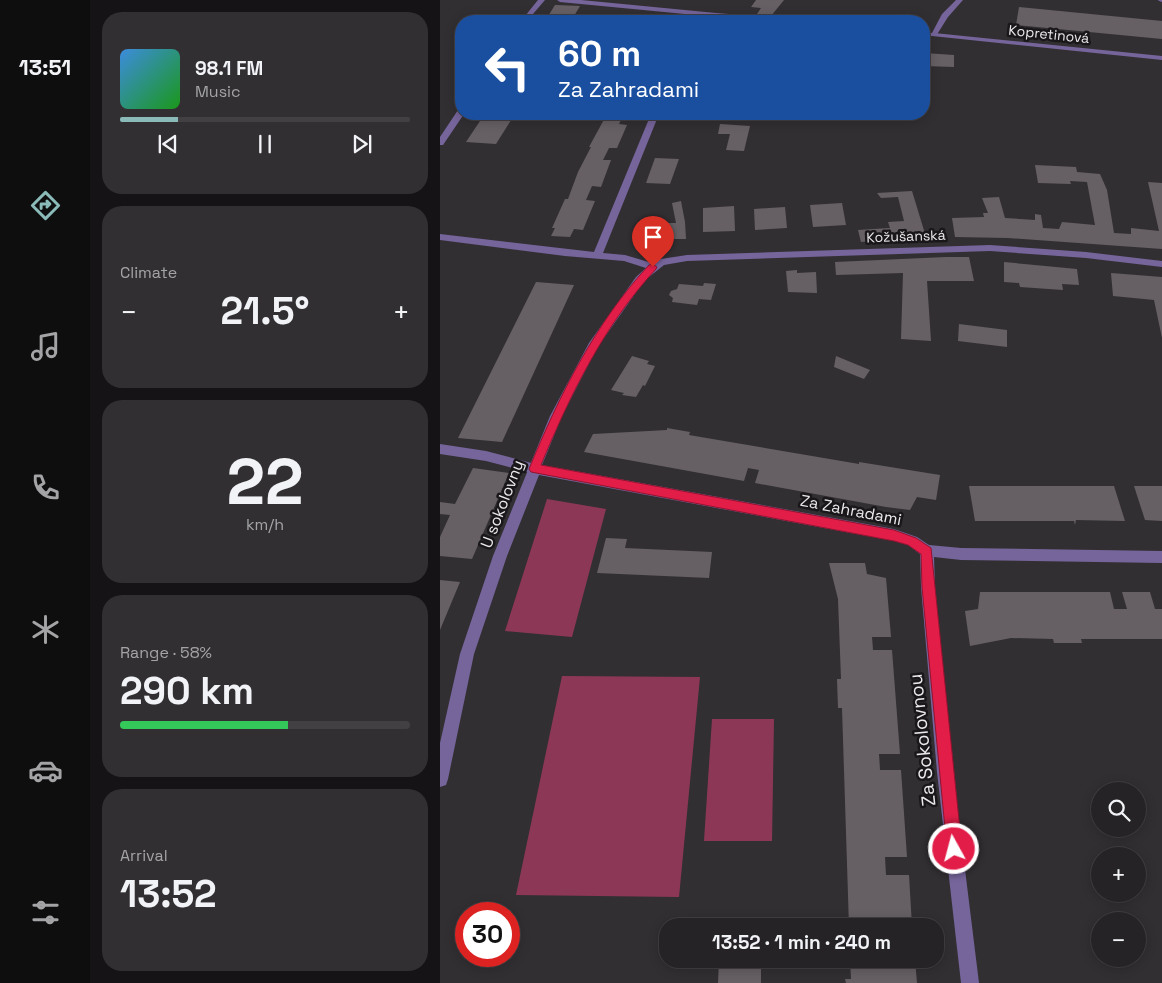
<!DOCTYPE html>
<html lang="en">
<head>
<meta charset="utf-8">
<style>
  :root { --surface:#262326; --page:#322f32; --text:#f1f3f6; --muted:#a4a4a7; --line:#424043; --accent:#8bbbb9 }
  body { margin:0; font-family:"Space Grotesk",sans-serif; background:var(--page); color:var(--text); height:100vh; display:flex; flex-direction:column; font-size:19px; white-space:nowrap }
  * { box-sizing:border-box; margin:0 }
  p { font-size:16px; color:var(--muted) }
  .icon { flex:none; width:28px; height:28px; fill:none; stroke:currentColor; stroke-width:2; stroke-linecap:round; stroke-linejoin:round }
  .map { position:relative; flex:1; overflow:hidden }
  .panel { display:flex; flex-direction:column; gap:12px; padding:12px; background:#151315; width:350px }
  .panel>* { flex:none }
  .guide { position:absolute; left:15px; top:15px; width:475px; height:105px; border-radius:20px; box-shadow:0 2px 12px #0003,0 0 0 1px var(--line); background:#1a4fa0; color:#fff; overflow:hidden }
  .buttons { position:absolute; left:651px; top:782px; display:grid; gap:10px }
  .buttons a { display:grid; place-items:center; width:55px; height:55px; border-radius:50%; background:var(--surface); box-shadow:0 2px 12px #0003,0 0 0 1px var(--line); font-size:25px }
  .speed { position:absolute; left:15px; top:902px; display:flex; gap:10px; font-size:25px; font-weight:700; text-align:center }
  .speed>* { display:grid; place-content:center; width:65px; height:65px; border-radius:50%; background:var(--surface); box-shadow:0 2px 12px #0003,0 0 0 1px var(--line); line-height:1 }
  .speed .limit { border:8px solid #d22; background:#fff; color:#111 }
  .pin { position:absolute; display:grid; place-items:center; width:42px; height:42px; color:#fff; margin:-51px -21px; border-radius:50% 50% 50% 0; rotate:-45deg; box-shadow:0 0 5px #0007 }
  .pin .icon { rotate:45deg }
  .me { position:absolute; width:55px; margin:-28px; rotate:353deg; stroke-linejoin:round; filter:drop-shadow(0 0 4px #0008) }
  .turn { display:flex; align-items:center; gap:18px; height:105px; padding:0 20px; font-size:22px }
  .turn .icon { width:65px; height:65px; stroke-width:2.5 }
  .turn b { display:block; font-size:35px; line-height:42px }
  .big { font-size:38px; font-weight:800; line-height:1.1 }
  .panel .tile { flex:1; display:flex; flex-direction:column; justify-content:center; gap:8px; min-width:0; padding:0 18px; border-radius:20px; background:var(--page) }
  .panel .dial { align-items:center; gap:0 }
  .dial b { font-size:65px; line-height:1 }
  .song { display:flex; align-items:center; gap:15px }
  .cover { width:60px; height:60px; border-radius:8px; background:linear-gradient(135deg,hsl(210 70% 55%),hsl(120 70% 35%)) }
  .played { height:5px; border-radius:2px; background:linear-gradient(90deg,var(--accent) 20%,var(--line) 20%) }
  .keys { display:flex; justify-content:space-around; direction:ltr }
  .heat { display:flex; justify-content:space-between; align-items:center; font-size:28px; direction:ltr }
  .charge { height:8px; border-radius:4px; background:linear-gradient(90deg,#34c759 58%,var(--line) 0) }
  .trip { position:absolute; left:219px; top:918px; width:285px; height:50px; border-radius:20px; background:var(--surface); box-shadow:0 2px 12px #0003,0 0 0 1px var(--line); font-weight:800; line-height:50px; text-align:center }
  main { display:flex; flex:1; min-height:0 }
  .dock { display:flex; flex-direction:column; width:90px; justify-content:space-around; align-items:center; background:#0f0e0f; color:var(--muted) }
  .dock .icon { width:35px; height:35px }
  .dock .current { color:var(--accent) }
  .dock b { font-size:22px; color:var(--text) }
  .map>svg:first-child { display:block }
</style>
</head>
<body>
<main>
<nav class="dock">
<b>13:51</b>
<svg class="icon current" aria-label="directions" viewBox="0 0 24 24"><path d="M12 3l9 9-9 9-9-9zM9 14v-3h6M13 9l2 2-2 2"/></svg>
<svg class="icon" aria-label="music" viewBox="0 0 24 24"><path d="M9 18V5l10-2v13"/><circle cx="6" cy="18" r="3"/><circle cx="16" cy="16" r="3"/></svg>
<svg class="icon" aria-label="phone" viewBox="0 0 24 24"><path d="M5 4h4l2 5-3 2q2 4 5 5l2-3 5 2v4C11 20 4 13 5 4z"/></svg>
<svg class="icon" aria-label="climate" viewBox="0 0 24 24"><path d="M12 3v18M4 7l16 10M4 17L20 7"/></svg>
<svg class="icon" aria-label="car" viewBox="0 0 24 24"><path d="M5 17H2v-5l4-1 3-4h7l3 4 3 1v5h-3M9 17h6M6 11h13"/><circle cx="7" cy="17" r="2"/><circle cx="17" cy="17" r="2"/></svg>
<svg class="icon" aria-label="filters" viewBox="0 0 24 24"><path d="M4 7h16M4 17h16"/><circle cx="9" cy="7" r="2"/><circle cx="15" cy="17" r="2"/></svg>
</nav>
<section class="panel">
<div class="tile">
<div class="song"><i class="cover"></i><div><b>98.1 FM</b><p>Music</p></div></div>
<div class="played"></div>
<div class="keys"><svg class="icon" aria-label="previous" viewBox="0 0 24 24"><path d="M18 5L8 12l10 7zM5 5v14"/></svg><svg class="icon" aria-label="pause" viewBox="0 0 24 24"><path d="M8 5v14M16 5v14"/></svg><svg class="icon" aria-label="next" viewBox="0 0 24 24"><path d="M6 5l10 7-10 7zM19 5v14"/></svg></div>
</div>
<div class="tile"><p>Climate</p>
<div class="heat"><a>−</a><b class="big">21.5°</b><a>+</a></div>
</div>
<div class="tile dial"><b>22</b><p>km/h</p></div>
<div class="tile"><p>Range · 58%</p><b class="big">290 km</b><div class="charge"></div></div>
<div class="tile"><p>Arrival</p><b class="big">13:52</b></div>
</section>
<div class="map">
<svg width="722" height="983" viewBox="0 0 722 983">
  <rect width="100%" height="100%" fill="#322f33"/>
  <g fill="#8d3756">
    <polygon points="107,499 166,509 132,637 65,631"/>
    <polygon points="122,676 260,677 239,897 76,895"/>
    <polygon points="272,719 334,719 332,841 264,841"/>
  </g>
  <g fill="#666064">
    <polygon points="316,0 344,0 331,16 317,14 321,8 311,7"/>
    <polygon points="115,5 140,6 131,21 105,21"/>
    <polygon points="579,7 722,21 722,39 576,25"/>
    <polygon points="381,14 397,18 393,21 377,18"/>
    <polygon points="193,15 218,16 216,21 190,21"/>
    <polygon points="484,53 514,55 514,67 484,66"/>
    <polygon points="167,114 184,114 179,124 187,125 177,148 169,148 163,160 171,160 161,187 152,186 146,200 155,201 143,230 134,229 130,237 111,236 115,228 112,228 125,199 128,199 138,172 151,147 149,147"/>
    <polygon points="44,115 73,117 56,144 26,142"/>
    <polygon points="280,124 310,126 304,151 286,150 290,134 278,134"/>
    <polygon points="215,158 239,159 230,184 206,183"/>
    <polygon points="595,165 636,167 637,172 660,174 667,190 674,233 691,234 691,228 719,231 708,182 722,183 722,249 568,238 515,237 512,218 544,217 543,213 548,213 542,198 559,197 565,218 595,220 595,214 601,215 603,228 619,229 622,222 655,225 647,182 630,181 631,184 598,183"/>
    <polygon points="472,191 486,237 421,242 418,230 450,228 448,222 464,221 458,197 441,198 437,193"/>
    <polygon points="241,201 245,222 246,239 227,239 227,223 236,223 232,203"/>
    <polygon points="402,203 406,225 373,227 370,205"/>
    <polygon points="294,206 295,231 263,232 263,208"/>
    <polygon points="345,207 347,228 315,230 314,209"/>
    <polygon points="506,257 529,257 534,281 487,281 491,341 461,339 463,273 396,275 395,262"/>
    <polygon points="564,262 637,269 639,285 622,284 623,290 580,287 579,283 564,282"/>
    <polygon points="357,270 357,273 376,272 377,293 348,292 346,271"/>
    <polygon points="671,273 722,277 722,338 714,300 673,296"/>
    <polygon points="96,282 134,285 62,442 18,438"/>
    <polygon points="264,283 276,284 271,300 259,299 257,305 232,302 233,298 229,295 231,291 237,289 239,284 263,286"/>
    <polygon points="519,324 567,330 567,347 518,341"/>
    <polygon points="192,356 209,361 207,364 215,366 205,386 203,385 196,397 182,395 184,393 171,390"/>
    <polygon points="396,356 430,370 424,379 394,367"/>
    <polygon points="227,428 250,432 249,435 419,464 419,462 500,475 496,500 477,497 470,510 446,507 315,483 319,470 308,468 304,481 144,452 153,434 227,430"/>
    <polygon points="33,468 69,473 32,559 0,556 0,537 10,515 0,514 0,502 15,504"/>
    <polygon points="529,486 674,486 685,521 636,520 635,525 634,521 535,521"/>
    <polygon points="694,486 722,486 722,521 705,520"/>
    <polygon points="166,538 187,539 185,548 272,552 269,578 157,573"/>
    <polygon points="389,563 425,563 427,574 446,578 451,637 432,637 433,650 452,650 460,754 439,754 440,770 461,770 467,857 445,857 446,875 469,875 472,926 409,926 402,708 398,708 397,679 401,679 398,599"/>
    <polygon points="0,580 20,582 0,630"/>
    <polygon points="540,592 670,592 674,609 687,609 682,592 710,592 715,609 722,609 722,639 641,639 642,643 614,643 613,639 571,638 530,646 525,611 538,609"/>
    <polygon points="321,959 321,983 278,983 279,960"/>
    <polygon points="410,959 475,959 477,983 406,983 405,979 411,979"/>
  </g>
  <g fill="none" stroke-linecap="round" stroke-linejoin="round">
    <g fill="#76659b" fill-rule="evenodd">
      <polygon points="516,0 523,0 508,17 496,36 484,36 484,32 492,33 502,14"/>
      <polygon points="718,0 722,0 722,2 719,1"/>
      <polygon points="276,13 352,19 355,21 329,21 274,16 273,15"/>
      <polygon points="0,444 46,451 95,464 99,465 101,469 99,473 95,474 46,461 0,454"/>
    </g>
    <g fill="#76659b" fill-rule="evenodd">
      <polygon points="98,0 105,0 87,21 81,21"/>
      <polygon points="117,0 141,0 276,13 279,15 276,17 120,2"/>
      <polygon points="494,33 722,56 722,60 492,36 490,35"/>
      <polygon points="18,110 21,110 21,114 24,114 3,145 0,145 0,137"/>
      <polygon points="211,114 219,114 163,253 185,255 212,263 221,259 247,255 550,245 646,252 722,261 722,267 646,258 550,251 247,261 224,265 204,281 157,348 122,416 102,465 454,529 477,537 489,545 521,548 722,551 722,563 521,560 494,557 495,587 513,772 539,983 521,983 497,772 481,587 480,554 468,545 454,541 99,475 67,556 34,654 8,779 6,785 0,787 0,743 20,654 53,556 110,416 149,343 196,277 206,268 184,261 125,256 0,240 0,234 154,252"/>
    </g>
  </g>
  <path fill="#e11d48" stroke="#92132f" d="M213 264 217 267 216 269C164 325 130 395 101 465L454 530 476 538 491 548 522 849 520 854 514 856 509 854 507 849 482 587 481 554 468 545 454 541 91 472 89 469C119 396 155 323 209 265Z"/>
  <g text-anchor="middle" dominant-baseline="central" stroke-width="5" stroke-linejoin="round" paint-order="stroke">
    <g font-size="14" fill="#ece9ec" stroke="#191719">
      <text transform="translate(609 34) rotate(6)">Kopretinová</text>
      <text transform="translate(466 236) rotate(-2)">Kožušanská</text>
    </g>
    <g font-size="16" fill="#ece9ec" stroke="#191719">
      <text transform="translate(62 504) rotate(-69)">U sokolovny</text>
      <text transform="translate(411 510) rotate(11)">Za Zahradami</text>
    </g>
    <g font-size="19" fill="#ece9ec" stroke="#191719">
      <text transform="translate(482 740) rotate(-96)">Za Sokolovnou</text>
    </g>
  </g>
</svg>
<div class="buttons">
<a><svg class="icon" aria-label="search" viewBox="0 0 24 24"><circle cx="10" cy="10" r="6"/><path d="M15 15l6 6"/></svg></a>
<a>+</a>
<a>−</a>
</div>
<div class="speed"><div class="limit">30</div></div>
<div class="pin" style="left:213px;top:267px;background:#d93025"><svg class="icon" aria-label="arrive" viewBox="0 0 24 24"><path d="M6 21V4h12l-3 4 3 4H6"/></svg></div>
<svg class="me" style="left:514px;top:849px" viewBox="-20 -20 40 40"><circle r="17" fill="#e11d48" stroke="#fff" stroke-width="3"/><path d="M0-11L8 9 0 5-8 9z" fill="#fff"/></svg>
<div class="trip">13:52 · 1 min · 240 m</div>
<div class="guide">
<div class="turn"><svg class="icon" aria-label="left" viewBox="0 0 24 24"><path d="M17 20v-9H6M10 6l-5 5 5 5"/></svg><div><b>60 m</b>Za Zahradami</div></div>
</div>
</div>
</main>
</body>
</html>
